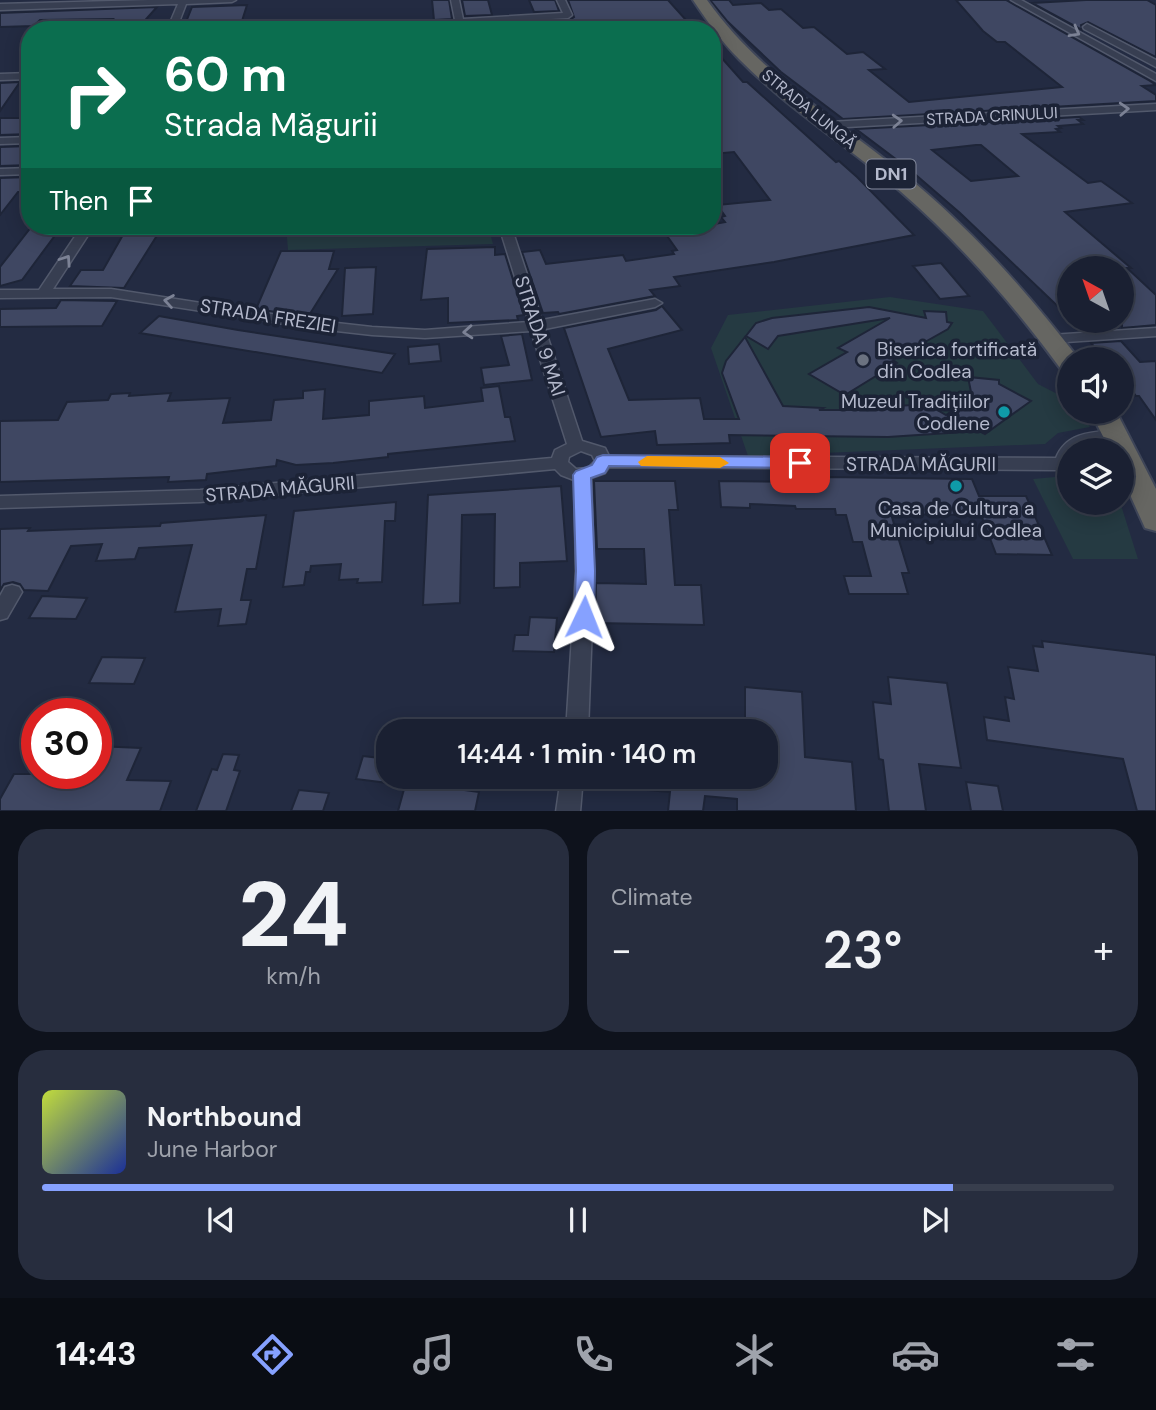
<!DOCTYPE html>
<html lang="en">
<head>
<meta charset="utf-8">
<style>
  :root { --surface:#1a2032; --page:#272d3e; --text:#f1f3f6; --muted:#9fa3ac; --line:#383e4d; --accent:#86a1ff }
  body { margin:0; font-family:"DM Sans",sans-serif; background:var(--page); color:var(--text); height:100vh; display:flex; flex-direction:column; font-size:26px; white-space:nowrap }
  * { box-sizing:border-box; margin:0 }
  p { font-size:23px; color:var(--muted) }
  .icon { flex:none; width:38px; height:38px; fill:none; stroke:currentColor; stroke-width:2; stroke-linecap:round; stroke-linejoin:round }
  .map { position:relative; height:811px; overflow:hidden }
  .details { display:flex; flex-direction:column; gap:18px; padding:18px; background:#0e121c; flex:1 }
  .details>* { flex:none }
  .hud { position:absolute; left:21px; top:21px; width:700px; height:214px; border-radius:28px; box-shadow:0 4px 18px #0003,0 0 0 2px var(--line); background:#0b6e4f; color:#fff; overflow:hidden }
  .needle { width:46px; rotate:320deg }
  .buttons { position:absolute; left:1057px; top:256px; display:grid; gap:14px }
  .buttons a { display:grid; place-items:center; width:77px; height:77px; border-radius:50%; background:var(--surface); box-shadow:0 4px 18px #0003,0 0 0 2px var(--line); font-size:35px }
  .speed { position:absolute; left:21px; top:698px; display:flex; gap:14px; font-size:35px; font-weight:700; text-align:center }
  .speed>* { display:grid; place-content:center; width:91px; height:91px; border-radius:50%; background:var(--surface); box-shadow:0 4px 18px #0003,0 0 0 2px var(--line); line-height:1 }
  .speed .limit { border:10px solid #d22; background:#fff; color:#111 }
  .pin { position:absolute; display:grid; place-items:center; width:60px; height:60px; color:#fff; margin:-30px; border-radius:14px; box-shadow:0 4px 10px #0006 }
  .me { position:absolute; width:77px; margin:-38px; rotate:2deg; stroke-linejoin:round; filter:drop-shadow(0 0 5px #0008) }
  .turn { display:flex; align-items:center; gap:24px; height:147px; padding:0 28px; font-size:32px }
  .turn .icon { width:91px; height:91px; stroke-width:2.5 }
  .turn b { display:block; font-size:49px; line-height:60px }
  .then { display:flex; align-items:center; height:66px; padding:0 28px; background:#0003; gap:14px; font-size:26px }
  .big { font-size:52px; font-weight:600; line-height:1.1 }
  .details .card { flex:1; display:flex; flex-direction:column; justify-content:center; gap:10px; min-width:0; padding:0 24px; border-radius:28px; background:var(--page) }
  .details .dial { align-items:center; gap:0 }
  .dial b { font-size:91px; line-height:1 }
  .song { display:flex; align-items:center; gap:21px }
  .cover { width:84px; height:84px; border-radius:10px; background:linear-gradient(135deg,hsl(70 70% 55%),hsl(230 70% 35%)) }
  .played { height:7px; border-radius:4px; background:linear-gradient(90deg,var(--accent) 85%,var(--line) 85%) }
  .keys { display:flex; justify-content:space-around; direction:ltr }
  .heat { display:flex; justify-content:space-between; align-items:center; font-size:38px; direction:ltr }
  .details .tiles { flex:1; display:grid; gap:18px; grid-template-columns:1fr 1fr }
  .card:last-child { grid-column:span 2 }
  .trip { position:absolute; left:376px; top:719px; width:402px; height:70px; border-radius:28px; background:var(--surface); box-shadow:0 4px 18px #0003,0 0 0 2px var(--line); font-weight:600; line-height:70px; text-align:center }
  .tabs { display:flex; height:112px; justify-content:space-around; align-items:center; background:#0a0d14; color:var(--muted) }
  .tabs .icon { width:49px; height:49px }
  .tabs .on { color:var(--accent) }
  .tabs b { font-size:32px; color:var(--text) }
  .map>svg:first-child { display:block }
</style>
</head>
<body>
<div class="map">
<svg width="1156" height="812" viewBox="0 0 1156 812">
  <rect width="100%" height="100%" fill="#232b42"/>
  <g fill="#253a42">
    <polygon points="286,226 488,226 493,244 288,250"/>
    <polygon points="890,297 983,311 1038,384 1069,400 1069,411 1079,411 1090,427 1058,433 1045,444 748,456 711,348 728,315"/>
    <polygon points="1066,476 1069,478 1069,502 1120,502 1138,559 1073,559 1033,479"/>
  </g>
  <g fill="#3f4762" stroke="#1e2538" stroke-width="2" fill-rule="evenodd">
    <polygon points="432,0 449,0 452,19 434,20"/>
    <polygon points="462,0 488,0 492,15 465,16"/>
    <polygon points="529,0 555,0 559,11 534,12"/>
    <polygon points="568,0 668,0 695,30 584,30 584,26 540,28 538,22 568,21 574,17"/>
    <polygon points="710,0 729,0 733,5 761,3 769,10 781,9 803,28 814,27 847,54 863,52 885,69 869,70 909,102 1062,87 1005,42 997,42 983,31 956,0 1006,0 1150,81 1156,85 1142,86 1156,95 1156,101 843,119 781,72 727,21"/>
    <polygon points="1086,0 1147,0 1156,5 1156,57 1088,22 1081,25 1082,30 1032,3"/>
    <polygon points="247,5 242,21 184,27 192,7"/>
    <polygon points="157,7 140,26 108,27 113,19 40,20 34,26 0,27 0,13"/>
    <polygon points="712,47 743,82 747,82 836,162 839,161 857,177 914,235 774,262 674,277 680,286 650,290 655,296 559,314 558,312 543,313 522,252 540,250 546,264 623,255 626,261 674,254 672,251 677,250 665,233 725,222 721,217 725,216 717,205 770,200 734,152 712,154"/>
    <polygon points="20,82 0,111 0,83"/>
    <path d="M1079 117 1083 120H1078L1083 124 1058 126 1061 128 1056 129 1060 132 1022 134 1088 183 1101 181 1132 203 1065 212 1131 268H1127L1156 295V325L1122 328V268H1069V317L960 213 909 169 856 129ZM976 145H981L1018 176 971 181 932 150Z"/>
    <polygon points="0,118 30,118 30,134 0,135"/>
    <polygon points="30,146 30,165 0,166 0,147"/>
    <polygon points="30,177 30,192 18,192 0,215 0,178"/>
    <polygon points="32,226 62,226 22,280 0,286 0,267"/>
    <polygon points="128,226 163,226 124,288 70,286 81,270 103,270"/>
    <polygon points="495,247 495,255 505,254 524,315 517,316 518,320 448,323 448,298 421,300 427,249"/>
    <polygon points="281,251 334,251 329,269 338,269 308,317 256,309"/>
    <polygon points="941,263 969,296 940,299 913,266"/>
    <polygon points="376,267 373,314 342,316 345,268"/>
    <polygon points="61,300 117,301 102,326 0,327 0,309 56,308"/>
    <polygon points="662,306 682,330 608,349 629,400 700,398 704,419 739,419 722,373 726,361 745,337 783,406 823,408 819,410 870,410 867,408 927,404 946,415 972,397 968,377 999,380 999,384 1031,401 985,434 979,431 888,437 729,435 730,443 657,445 655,431 601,437 564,328 656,310"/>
    <polygon points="869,307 926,318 924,311 946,312 947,322 952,323 948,329 893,360 897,363 845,395 809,374 847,352 838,348 890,318 778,336 768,349 746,336 756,323 772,318"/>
    <polygon points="159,316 238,330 395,354 382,373 140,333"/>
    <polygon points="1071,320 1102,320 1110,328 1080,330"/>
    <polygon points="522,334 532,380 484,385 481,368 509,365 501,336"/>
    <polygon points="1121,341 1140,362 1156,361 1156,420 1139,396 1136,396 1122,377 1122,359 1104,359 1091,343"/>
    <polygon points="439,344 441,361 409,364 408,347"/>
    <polygon points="499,386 505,417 510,417 515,441 388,454 388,457 333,463 296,465 277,460 276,466 207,474 206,480 168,482 169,477 0,482 0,421 58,420 67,402 108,400 111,394 130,393 129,396 171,393 168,401 230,398 223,423 271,420 274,400 303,398 303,391 325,389 323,419 369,415 369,401 424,396 425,408 483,401 481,388"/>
    <polygon points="827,477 972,479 979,496 1026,496 1052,555 996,554 981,515 891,514 909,573 902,573 908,594 849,594 844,576 871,576 862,542 853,542 846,515 836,515 835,509 796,509 795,506 750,504 750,508 721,507 719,481 828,482"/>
    <polygon points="594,481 675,481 678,510 669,510 675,585 701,585 704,625 595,623 596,583 646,584 644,549 597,549"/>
    <polygon points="561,486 567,561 520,563 520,587 494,588 495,514 462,515 460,603 423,605 428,495"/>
    <polygon points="396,502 395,521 385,521 382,582 357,583 358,579 339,580 341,564 311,566 310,572 306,572 304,585 283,587 294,511"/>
    <polygon points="266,515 256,569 247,569 241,600 251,600 246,624 218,626 221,609 175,612 192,545 139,548 135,559 96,561 102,544 71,546 48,591 24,590 20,584 13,582 4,584 0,590 0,529 30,528 28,531 160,526 161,523"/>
    <polygon points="42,596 87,598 76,619 29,618"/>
    <polygon points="530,617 557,618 554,652 513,651 515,635 528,635"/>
    <polygon points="1042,641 1156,655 1156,811 1137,811 1123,759 987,740 984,717 1009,721 1005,697 1014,699 1008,667 1038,671 1033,646 1043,647"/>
    <polygon points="102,657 145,658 134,684 89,683"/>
    <polygon points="888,677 947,683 961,768 919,764 926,811 889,811 883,760 879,759 873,702 891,704"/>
    <polygon points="745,687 802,692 805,757 852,762 856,811 737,811 737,799 705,796 703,811 668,811 670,792 625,788 625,777 766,777 766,732 745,732"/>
    <polygon points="96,746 141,748 127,780 171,781 160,811 0,811 0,799 14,774 96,774"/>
    <polygon points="223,754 239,755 234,770 240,771 226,811 196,811 212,769 217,770"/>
    <polygon points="363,756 388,759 388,783 356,779"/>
    <polygon points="406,782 479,792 475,811 398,811"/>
    <polygon points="966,782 998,786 1003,811 971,811"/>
    <polygon points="299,790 329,793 323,811 291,811"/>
  </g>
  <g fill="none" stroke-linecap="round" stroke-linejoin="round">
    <g stroke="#52596c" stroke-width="3">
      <g id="minor">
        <polygon points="149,0 236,0 232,2 186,4 176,30 167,30 178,4 0,10 0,4"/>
        <polygon points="451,0 459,0 463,19 563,13 557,0 565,0 572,15 568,18 464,24 465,30 457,30"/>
        <polygon points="1011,0 1021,0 1156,74 1156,81"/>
        <polygon points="1087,24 1156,60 1156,67 1084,29 1083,27"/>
        <polygon points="30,73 30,79 0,80 0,74"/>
        <polygon points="1156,104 1156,110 829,128 824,125 829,122"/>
        <polygon points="30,137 30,143 0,144 0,138"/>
        <polygon points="30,168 30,174 0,175 0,169"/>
        <path d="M82 226H94L53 289H111L310 320 372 327 425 330 529 322 499 226H511L542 320 655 299 662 303 655 307 545 329 582 441 605 448 609 456 1056 458C1066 432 1092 432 1117 430L1125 435 1123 439 1090 443 1077 450H1069V474L1059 470 609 467 605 473 591 478 594 571 588 732H566L576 571 574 480 561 475 555 469 200 502 0 508V496L200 490 552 458 555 450 567 444 531 331 425 338 372 335 310 328 111 297 0 298V290H39ZM581 451 592 455 595 461 588 468 576 469 568 462 569 457Z"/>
        <polygon points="1156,328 1156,336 1051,343 1044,339 1051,335"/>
        <polygon points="12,585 19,587 22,592 7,618 0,620 0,596 5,587"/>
        <polygon points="561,777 583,777 580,812 556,812"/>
      </g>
    </g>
    <g stroke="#3f4659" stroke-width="4">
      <g id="trunk">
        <path d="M693 0H707C761 76 839 121 910 179 973 231 1028 293 1078 358L1069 359V370L1060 368C1013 304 960 243 900 191 847 145 788 109 739 59 721 41 707 21 693 0Z"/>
        <polygon points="1090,411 1116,411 1156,489 1156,531 1145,528 1122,477 1122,450 1110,450"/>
      </g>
    </g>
    <use href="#minor" fill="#373e51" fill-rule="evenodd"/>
    <use href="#trunk" fill="#666662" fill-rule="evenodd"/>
  </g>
  <defs><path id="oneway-chevron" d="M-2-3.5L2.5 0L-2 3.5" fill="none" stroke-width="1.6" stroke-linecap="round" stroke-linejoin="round" transform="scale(1.75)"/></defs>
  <g stroke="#7c8295">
    <use href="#oneway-chevron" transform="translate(1075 32) rotate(29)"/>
    <use href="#oneway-chevron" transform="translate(1124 109) rotate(-3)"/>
    <use href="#oneway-chevron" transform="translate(897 121) rotate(-3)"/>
    <use href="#oneway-chevron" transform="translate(66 260) rotate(-56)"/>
    <use href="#oneway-chevron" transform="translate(169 301) rotate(-171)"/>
    <use href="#oneway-chevron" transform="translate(468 332) rotate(176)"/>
  </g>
  <polygon fill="#86a1ff" stroke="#5769a6" stroke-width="2" points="603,455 800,457 808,463 800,468 609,466 605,473 591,478 595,571 594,617 591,623 584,625 577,623 574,617 576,571 573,475 576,471 592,465 597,457"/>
  <polygon fill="#f59e0b" points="647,456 720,457 729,463 720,468 641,466 638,462"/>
  <circle fill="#6b7280" stroke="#1c2336" stroke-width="2.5" cx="863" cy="360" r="7"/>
  <g fill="#0f9aa8" stroke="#1c2336" stroke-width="2.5">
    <circle cx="1004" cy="412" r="7"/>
    <circle cx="956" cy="486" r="7"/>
  </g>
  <g text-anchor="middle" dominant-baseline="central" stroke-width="7" stroke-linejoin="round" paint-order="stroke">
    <g font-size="16" fill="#b4b9cc" stroke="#1c2336">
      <text transform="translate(809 109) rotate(39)">STRADA LUNGĂ</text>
      <text transform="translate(992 116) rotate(-3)">STRADA CRINULUI</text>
    </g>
    <rect fill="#1c2336" stroke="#868c9f" stroke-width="2" x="866.5" y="159.5" width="49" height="29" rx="5"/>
    <g font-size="18" font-weight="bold" fill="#b4b9cc">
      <text x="891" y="174">DN1</text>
    </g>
    <g font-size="19" fill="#b4b9cc" stroke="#1c2336">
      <text transform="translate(268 316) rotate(9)">STRADA FREZIEI</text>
      <text transform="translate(540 336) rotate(72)">STRADA 9 MAI</text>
      <text x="921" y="464">STRADA MĂGURII</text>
      <text transform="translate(280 489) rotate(-5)">STRADA MĂGURII</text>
    </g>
    <g font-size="19" fill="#b4b9cc" stroke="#1c2336" text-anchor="start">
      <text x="877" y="349">Biserica fortificată<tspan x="877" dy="22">din Codlea</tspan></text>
      <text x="990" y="401" text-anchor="end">Muzeul Tradițiilor<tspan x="990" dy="22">Codlene</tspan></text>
      <text x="956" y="508" text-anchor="middle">Casa de Cultura a<tspan x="956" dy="22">Municipiului Codlea</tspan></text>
    </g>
  </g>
</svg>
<div class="buttons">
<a><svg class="needle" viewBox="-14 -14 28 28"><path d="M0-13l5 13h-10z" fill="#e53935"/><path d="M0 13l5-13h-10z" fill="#9fa3ac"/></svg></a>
<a><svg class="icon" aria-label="sound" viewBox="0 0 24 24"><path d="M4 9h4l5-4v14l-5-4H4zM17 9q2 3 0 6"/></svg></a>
<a><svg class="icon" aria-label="layers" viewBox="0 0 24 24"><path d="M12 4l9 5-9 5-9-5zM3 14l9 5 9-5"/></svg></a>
</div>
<div class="speed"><div class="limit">30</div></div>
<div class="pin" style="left:800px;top:463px;background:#d93025"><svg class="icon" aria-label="arrive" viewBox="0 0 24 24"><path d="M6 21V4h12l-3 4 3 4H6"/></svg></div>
<svg class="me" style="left:584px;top:617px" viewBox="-20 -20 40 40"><path d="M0-17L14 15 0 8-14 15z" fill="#86a1ff" stroke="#fff" stroke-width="4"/></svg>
<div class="trip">14:44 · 1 min · 140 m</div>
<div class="hud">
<div class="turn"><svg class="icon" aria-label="right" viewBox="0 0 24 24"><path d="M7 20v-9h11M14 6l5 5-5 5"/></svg><div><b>60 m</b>Strada Măgurii</div></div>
<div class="then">Then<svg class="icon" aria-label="arrive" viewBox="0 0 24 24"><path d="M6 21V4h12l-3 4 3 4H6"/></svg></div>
</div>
</div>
<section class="details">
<div class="tiles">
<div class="card dial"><b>24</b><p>km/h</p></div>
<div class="card"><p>Climate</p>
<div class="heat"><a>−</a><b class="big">23°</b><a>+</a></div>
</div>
<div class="card">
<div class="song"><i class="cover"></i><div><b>Northbound</b><p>June Harbor</p></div></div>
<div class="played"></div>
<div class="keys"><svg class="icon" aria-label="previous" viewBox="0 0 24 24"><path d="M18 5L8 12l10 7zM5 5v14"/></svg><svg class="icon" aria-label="pause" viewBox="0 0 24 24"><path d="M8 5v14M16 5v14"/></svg><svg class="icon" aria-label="next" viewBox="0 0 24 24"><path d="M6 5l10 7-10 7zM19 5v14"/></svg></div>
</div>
</div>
</section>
<nav class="tabs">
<b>14:43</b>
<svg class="icon on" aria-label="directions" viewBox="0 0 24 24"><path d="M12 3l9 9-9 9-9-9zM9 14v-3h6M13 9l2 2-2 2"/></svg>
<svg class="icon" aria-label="music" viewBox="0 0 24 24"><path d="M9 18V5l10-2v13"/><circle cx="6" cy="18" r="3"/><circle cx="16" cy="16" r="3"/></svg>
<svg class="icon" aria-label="phone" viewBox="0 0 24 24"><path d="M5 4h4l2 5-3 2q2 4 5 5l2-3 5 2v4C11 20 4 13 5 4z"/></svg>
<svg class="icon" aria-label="climate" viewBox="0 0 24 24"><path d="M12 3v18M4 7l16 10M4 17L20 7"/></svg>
<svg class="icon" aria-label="car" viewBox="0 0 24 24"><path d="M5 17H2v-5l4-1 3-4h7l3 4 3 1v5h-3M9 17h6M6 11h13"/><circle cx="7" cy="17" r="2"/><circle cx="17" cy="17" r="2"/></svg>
<svg class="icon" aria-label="filters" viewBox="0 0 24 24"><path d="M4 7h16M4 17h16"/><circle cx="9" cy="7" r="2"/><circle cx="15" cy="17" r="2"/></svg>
</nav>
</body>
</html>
